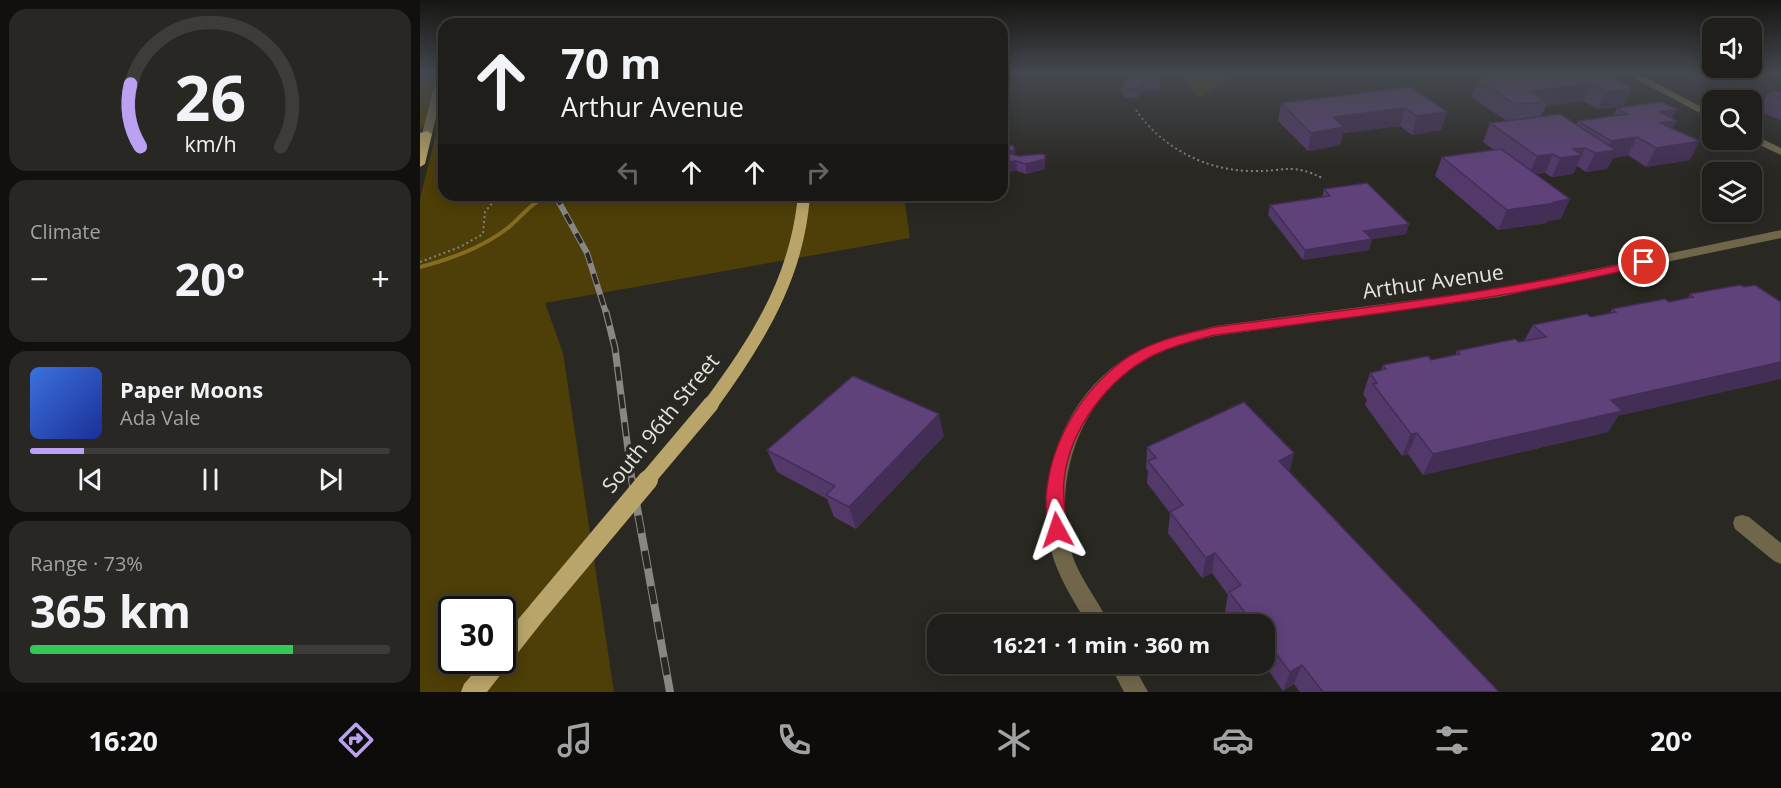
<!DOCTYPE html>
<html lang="en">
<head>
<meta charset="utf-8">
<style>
  :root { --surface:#201e1a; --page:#282723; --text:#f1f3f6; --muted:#a2a2a2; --line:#3d3c39; --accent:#bca0f2 }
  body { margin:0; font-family:"Open Sans",sans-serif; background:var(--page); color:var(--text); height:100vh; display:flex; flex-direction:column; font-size:22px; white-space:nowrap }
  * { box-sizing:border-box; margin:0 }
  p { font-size:20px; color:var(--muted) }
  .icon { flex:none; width:33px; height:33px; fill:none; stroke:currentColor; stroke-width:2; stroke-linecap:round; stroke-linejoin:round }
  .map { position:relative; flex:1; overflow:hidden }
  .panel { display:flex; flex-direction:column; gap:9px; padding:9px; background:#12100e; width:420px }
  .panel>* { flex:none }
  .top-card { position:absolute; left:18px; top:18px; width:570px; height:183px; border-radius:18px; box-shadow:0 3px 15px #0003,0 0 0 2px var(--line); background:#201e1a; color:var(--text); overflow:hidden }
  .buttons { position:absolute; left:1282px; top:18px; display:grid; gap:12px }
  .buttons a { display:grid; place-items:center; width:60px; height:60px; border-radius:12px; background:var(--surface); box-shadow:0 3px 15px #0003,0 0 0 2px var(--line); font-size:30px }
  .speed { position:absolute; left:18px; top:596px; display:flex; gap:12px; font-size:30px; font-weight:700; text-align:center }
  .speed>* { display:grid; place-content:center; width:78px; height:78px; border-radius:50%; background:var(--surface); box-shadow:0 3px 15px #0003,0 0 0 2px var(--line); line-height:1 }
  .speed .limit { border:3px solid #111; border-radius:9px; background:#fff; color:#111 }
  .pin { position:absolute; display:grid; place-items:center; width:51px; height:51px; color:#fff; margin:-26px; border:3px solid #fff; border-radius:50%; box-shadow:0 2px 6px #0007 }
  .me { position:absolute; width:66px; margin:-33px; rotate:355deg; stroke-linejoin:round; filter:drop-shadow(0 0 4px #0008) }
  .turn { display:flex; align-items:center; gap:21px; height:126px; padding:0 24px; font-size:27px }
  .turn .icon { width:78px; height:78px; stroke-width:2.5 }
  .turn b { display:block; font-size:42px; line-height:51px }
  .lanes { display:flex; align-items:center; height:57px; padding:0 24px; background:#0003; justify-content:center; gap:30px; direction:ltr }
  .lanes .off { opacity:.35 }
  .big { font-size:45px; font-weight:700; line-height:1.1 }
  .panel .card { flex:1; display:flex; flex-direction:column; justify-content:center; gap:9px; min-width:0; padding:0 21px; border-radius:18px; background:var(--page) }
  .panel .dial { align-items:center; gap:0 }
  .dial svg { height:156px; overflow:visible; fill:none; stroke:var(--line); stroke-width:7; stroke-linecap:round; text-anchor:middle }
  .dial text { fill:var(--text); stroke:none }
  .song { display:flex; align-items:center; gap:18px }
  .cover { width:72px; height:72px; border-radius:9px; background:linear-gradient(135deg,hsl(220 70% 55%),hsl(230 70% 35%)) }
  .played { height:6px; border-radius:3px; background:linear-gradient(90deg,var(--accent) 15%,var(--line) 15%) }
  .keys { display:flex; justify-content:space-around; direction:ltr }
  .heat { display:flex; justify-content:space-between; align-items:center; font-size:33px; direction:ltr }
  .charge { height:9px; border-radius:4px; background:linear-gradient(90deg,#34c759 73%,var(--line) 0) }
  .trip { position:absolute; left:507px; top:614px; width:348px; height:60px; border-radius:18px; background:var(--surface); box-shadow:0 3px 15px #0003,0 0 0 2px var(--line); font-weight:700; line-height:60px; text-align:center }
  .tab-bar { display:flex; height:96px; justify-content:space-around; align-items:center; background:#0d0c0a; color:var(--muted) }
  .tab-bar .icon { width:42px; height:42px }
  .tab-bar .selected { color:var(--accent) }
  .tab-bar b { font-size:27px; color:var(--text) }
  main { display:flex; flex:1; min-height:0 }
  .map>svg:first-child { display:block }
</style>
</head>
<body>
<main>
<section class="panel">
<div class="card dial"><svg viewBox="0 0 100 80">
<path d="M14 69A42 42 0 1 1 86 69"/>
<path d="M14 69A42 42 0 0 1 9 37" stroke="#bca0f2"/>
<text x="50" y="56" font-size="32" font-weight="700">26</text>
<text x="50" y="72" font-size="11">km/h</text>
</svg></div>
<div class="card"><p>Climate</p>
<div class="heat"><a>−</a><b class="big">20°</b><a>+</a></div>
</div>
<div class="card">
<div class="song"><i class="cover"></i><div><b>Paper Moons</b><p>Ada Vale</p></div></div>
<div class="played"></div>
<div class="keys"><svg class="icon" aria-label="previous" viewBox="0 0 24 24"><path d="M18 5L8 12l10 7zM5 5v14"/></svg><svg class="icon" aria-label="pause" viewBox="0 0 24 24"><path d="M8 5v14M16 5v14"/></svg><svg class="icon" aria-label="next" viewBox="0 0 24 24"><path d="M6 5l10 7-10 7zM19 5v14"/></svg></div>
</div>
<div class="card"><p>Range · 73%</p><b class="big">365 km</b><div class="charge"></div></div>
</section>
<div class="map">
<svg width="1361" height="692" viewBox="0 0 1361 692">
  <rect width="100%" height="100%" fill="#2a2822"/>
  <g fill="#4e3e07" fill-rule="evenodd">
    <polygon points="0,73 16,73 4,125 0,129"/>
    <polygon points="758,73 819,73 778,98"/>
    <path d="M24 102V195H484L490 238 125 303 143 353 194 692H0V198ZM32 609H82V660H32Z"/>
  </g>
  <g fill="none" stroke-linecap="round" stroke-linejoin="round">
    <path stroke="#846d22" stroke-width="4" d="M0 267C31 259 64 247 89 227 103 215 112 202 129 195"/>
    <g stroke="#82807b" stroke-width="2" stroke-dasharray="2 3" stroke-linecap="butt">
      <polyline points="0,78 2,73"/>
      <path d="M716 110C741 147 786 171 832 171 864 172 872 162 904 179"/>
      <polyline points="16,140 24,139"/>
      <polyline points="53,195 74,202 113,195"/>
      <polyline points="0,262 40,247 63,234 65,212 73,202"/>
    </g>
    <g fill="#70674b" fill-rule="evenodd">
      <polygon points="17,73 24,73 24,84 12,134 7,137 2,134"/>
      <polygon points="1205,73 1217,73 1293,113 1293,120"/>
      <polygon points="1332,134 1361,148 1361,155 1329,140 1332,140"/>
      <path d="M1361 230V238L1079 297 795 336C770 342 744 348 722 362 660 399 633 478 650 546 656 575 677 597 689 624H667C653 599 636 574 630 546 615 475 646 394 709 356 735 340 766 333 795 326L1079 289Z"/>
      <polygon points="1322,515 1329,517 1361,543 1361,564 1354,561 1315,529 1313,523 1315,517"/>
      <polygon points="689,663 712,663 728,692 704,692"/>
    </g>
    <g fill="#b9a569" fill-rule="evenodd">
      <polygon points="7,131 12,134 5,164 0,167 0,133"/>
      <path d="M378 195H390C384 279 345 341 297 408H285L283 404 285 400C333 335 370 277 378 195Z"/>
      <polygon points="119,600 126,603 129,610 126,617 67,692 41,692 44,684 65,660 82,660 82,638 112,603"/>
    </g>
    <g stroke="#898782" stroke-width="6">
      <polyline id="rail-far2" points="135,195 167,253 186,313"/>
    </g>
    <g stroke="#898782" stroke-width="7">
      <polyline id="rail-far1" points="186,312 195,348 212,481"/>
    </g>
    <g stroke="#898782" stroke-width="8">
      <polyline id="rail" points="212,480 250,692"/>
    </g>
    <use href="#rail-far2" stroke="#2a2822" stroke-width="4" stroke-dasharray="11" stroke-linecap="butt"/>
    <use href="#rail-far1" stroke="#2a2822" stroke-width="4.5" stroke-dasharray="14" stroke-linecap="butt"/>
    <use href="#rail" stroke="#2a2822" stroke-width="6" stroke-dasharray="18" stroke-linecap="butt"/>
    <polyline stroke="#b9a569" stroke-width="16" points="226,481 291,404"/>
    <polyline stroke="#b9a569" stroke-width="20" points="119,610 228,480"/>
  </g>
  <g fill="#53396a">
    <polygon points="1184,73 1204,106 1178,109 1163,101 1126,106 1121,116 1156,125 1158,121 1193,116 1197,108 1257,109 1252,118 1252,129 1270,160 1226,167 1208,155 1193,158 1187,169 1166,172 1157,166 1153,174 1132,177 1125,173 1116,174 1141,219 1128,221 1127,223 1078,230 1015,176 1022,157 1074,150 1063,142 1070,123 1087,121 1051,97 1057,80"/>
    <polygon points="1260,73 1350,73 1280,83"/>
    <polygon points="741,76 740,90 724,90 717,98 705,97 702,90 703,81"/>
    <polygon points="991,87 1027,112 1021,130 992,135 980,126 923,133 920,145 888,151 858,121 861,103"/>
    <polygon points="1361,91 1361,120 1337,111 1348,93"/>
    <polygon points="588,146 595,150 595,155 599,156 625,155 625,169 606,174 597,171"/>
    <polygon points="904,189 989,224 986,234 952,239 949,250 883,260 848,215 850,205 902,198"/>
    <polygon points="1320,285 1198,416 1188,432 1003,475 988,454 982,456 945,405 947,400 943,394 950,373 961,371 963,365 1011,360 1035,355 1037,351 1104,341 1113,325 1171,317 1190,313 1192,309 1249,302 1268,298 1270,294"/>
    <polygon points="524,436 436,529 414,517 407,499 357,472 347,450"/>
    <polygon points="727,447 874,453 869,472 1079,692 880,692 874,684 863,691 843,663 844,663 844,624 814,624 805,612 808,595 792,573 782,578 748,533 750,513 727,483 728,471 726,468"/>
  </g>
  <g fill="#432e56">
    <polygon points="1285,73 1350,73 1280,83"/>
    <polygon points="724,81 724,90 717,98 718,89"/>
    <polygon points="1171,84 1163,101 1126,106 1127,102 1110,91"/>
    <polygon points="1212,88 1204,106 1178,109 1186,92"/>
    <polygon points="985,108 980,126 923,133 920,145 888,151 891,133 913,117"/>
    <polygon points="1257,109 1250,122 1257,121 1247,139 1230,130 1240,112"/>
    <polygon points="1027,112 1021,130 992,135 997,116"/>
    <polygon points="1217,137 1208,155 1193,158 1187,169 1166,172 1175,153 1186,152 1191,141"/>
    <polygon points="1280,141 1270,160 1226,167 1236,148"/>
    <polygon points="1165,148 1153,174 1132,177 1140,158 1153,149"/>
    <polygon points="595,150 595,160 591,160 590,151"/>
    <polygon points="1133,154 1125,173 1109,175 1117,156"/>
    <polygon points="625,155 625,169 606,174 606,164"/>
    <polygon points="596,161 597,171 582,173 582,163"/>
    <polygon points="1150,199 1141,219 1128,221 1127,223 1078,230 1087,210"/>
    <polygon points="989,224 986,234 952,239 949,250 883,260 885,250 944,231"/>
    <polygon points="1361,362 1361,379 1198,416 1188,432 1003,475 1013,454 1191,400"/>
    <polygon points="519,414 524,436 436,529 429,507"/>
    <polygon points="997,433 988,454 982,456 991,434"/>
    <polygon points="874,453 869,474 859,461"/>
    <polygon points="795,553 792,573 782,578 786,558"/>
    <polygon points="882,665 874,684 863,691 870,672"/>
  </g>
  <g fill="#60427b" stroke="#432e56" stroke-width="1.5">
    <polygon points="1110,73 1184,73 1212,88 1186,92 1171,84 1110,91 1127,102 1095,104 1057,80"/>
    <polygon points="741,76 740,81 724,81 718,89 705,88 703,81 706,78"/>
    <polygon points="991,87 1027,112 997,116 985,108 913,117 924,127 891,133 861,103"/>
    <polygon points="1361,91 1361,98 1348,93"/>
    <polygon points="1242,102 1257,109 1240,112 1257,121 1240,123 1280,141 1236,148 1217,137 1191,141 1158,121 1207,114 1197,108"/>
    <polygon points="1140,114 1196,150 1175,153 1165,148 1153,149 1162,155 1140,158 1133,154 1117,156 1070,123"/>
    <polygon points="582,139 585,139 588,146 593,145 595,150 590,151 591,154 599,156 622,154 625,155 625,159 606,164 596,161 582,163"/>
    <polygon points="1081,149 1150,199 1134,202 1136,203 1087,210 1022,157"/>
    <polygon points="947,183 989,224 944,231 952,239 885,250 850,205 910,196 904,189"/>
    <polygon points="1320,285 1324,287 1335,285 1361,302 1361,362 1191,400 1202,411 1013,454 997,433 991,434 953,384 957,383 950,373 966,369 963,365 1008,356 1011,360 1040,354 1037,351 1095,339 1099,342 1126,337 1113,325 1167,314 1171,317 1196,312 1192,309 1245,299 1249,302 1273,297 1270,294"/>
    <polygon points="433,376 519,414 429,507 406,495 415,486 347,450"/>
    <polygon points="824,402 874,453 859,461 1079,692 903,692 882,665 870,672 844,638 844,624 834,624 809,592 821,585 795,553 786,558 750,512 763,505 728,461 736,458 727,447"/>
  </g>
  <linearGradient id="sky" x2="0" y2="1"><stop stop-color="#171613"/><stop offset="0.43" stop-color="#44484f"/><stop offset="1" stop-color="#44484f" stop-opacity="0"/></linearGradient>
  <rect width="1361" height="170" fill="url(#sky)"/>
  <path fill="#e11d48" stroke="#92132f" stroke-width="1.5" d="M1224 259 1230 262 1228 265C1085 300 940 316 795 335 774 340 753 346 734 355 688 378 649 430 644 481 642 495 648 525 643 535L637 537 631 535C626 524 626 511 626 499 629 446 658 395 701 362 727 342 763 334 795 327 938 308 1082 293 1224 259Z"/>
  <g text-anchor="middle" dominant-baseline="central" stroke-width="6" stroke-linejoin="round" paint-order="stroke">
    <g font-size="21" fill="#e6e4e0" stroke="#2a2822">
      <text transform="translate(1013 281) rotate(-8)">Arthur Avenue</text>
      <text transform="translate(240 423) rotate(-51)">South 96th Street</text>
    </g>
  </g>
</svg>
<div class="buttons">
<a><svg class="icon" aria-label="sound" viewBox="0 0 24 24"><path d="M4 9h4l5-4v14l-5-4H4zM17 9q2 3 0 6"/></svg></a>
<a><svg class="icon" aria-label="search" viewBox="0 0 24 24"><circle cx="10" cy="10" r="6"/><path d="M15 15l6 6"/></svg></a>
<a><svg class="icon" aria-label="layers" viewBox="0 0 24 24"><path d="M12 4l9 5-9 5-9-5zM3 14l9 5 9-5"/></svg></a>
</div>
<div class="speed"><div class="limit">30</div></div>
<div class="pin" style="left:1224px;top:262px;background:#d93025"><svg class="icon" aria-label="arrive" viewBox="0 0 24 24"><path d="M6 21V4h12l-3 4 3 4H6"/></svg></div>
<svg class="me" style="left:637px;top:530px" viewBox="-20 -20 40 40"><path d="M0-17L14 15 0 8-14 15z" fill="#e11d48" stroke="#fff" stroke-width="4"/></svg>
<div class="trip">16:21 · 1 min · 360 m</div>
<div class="top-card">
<div class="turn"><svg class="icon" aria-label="ahead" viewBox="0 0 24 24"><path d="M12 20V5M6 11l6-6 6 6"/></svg><div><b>70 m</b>Arthur Avenue</div></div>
<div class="lanes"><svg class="icon off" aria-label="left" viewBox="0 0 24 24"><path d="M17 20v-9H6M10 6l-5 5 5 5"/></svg><svg class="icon" aria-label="ahead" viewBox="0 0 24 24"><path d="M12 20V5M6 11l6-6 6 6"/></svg><svg class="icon" aria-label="ahead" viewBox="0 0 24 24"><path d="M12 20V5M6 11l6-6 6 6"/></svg><svg class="icon off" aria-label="right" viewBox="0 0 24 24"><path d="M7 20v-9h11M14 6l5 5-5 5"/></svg></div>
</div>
</div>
</main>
<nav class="tab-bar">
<b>16:20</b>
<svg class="icon selected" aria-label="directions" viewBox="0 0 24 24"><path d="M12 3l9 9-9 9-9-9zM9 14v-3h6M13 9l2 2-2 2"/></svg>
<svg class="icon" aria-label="music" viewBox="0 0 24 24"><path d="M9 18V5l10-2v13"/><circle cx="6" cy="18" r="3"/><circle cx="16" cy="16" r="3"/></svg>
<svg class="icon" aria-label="phone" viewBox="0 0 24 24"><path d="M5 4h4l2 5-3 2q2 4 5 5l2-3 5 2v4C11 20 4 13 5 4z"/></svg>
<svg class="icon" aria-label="climate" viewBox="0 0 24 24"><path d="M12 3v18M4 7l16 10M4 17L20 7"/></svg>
<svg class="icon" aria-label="car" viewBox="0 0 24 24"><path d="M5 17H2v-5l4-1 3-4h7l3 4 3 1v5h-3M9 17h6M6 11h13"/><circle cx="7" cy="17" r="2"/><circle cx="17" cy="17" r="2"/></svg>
<svg class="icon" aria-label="filters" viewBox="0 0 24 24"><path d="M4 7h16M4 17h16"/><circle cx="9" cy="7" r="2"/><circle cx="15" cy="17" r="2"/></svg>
<b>20°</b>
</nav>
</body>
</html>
